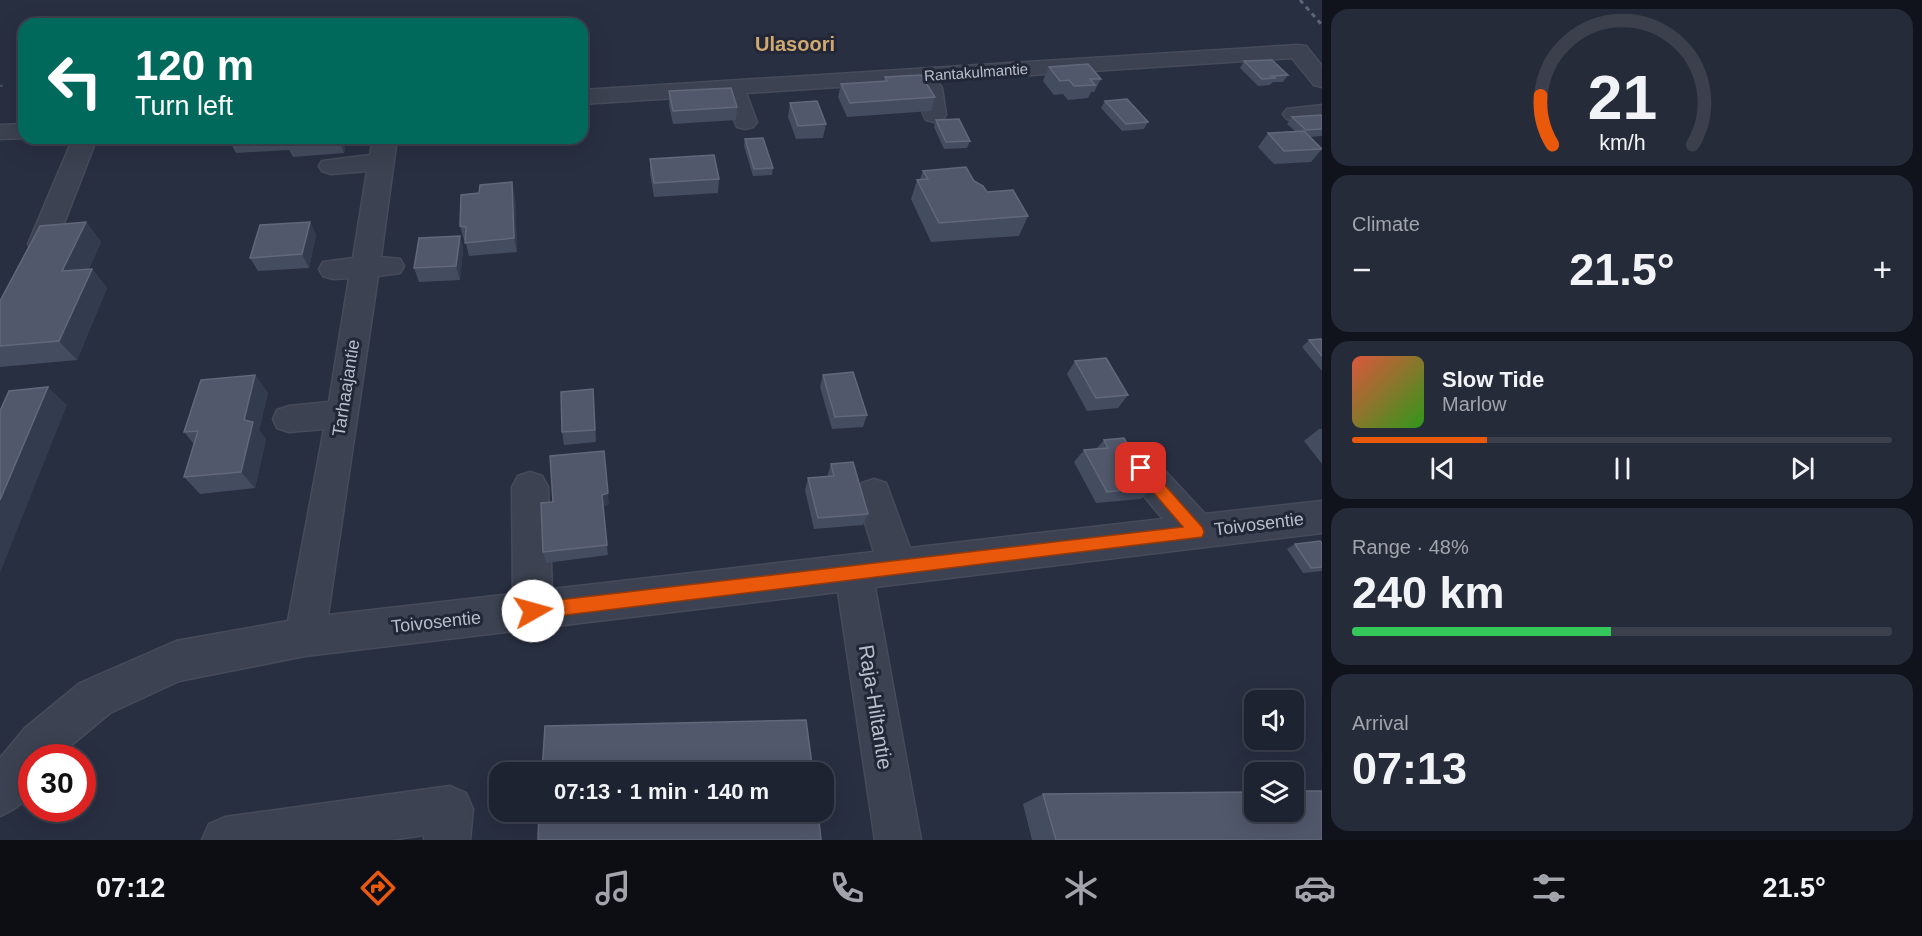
<!DOCTYPE html>
<html lang="en">
<head>
<meta charset="utf-8">
<style>
  :root { --surface:#1e2331; --page:#262b39; --text:#f1f3f6; --muted:#a1a4ab; --line:#3c404d; --accent:#ea580c }
  body { margin:0; font-family:Helvetica,sans-serif; background:var(--page); color:var(--text); height:100vh; display:flex; flex-direction:column; font-size:22px; white-space:nowrap }
  * { box-sizing:border-box; margin:0 }
  p { font-size:20px; color:var(--muted) }
  .icon { flex:none; width:33px; height:33px; fill:none; stroke:currentColor; stroke-width:2; stroke-linecap:round; stroke-linejoin:round }
  .map { position:relative; flex:1; overflow:hidden }
  .side { display:flex; flex-direction:column; gap:9px; padding:9px; background:#10131b; width:600px }
  .side>* { flex:none }
  .top-card { position:absolute; left:18px; top:18px; width:570px; height:126px; border-radius:18px; box-shadow:0 6px 24px #0002,0 0 0 2px var(--line); background:#00695c; color:#fff; overflow:hidden }
  .tools { position:absolute; left:1244px; top:690px; display:grid; gap:12px }
  .tools a { display:grid; place-items:center; width:60px; height:60px; border-radius:12px; background:var(--surface); box-shadow:0 6px 24px #0002,0 0 0 2px var(--line); font-size:30px }
  .speed { position:absolute; left:18px; top:744px; display:flex; gap:12px; font-size:30px; font-weight:700; text-align:center }
  .speed>* { display:grid; place-content:center; width:78px; height:78px; border-radius:50%; background:var(--surface); box-shadow:0 6px 24px #0002,0 0 0 2px var(--line); line-height:1 }
  .speed .limit { border:9px solid #d22; background:#fff; color:#111 }
  .pin { position:absolute; display:grid; place-items:center; width:51px; height:51px; color:#fff; margin:-26px; border-radius:12px; box-shadow:0 3px 9px #0006 }
  .me { position:absolute; width:66px; margin:-33px; rotate:83deg; stroke-linejoin:round; filter:drop-shadow(0 0 4px #0008) }
  .turn { display:flex; align-items:center; gap:21px; height:126px; padding:0 18px; font-size:27px }
  .turn .icon { width:78px; height:78px; stroke-width:2.5 }
  .turn b { display:block; font-size:42px; line-height:51px }
  .big { font-size:45px; font-weight:600; line-height:1.1 }
  .side .tile { flex:1; display:flex; flex-direction:column; justify-content:center; gap:9px; min-width:0; padding:0 21px; border-radius:18px; background:var(--page) }
  .side .dial { align-items:center; gap:0 }
  .dial svg { height:156px; overflow:visible; fill:none; stroke:var(--line); stroke-width:7; stroke-linecap:round; text-anchor:middle }
  .dial text { fill:var(--text); stroke:none }
  .song { display:flex; align-items:center; gap:18px }
  .cover { width:72px; height:72px; border-radius:9px; background:linear-gradient(135deg,hsl(10 70% 55%),hsl(110 70% 35%)) }
  .played { height:6px; border-radius:3px; background:linear-gradient(90deg,var(--accent) 25%,var(--line) 25%) }
  .keys { display:flex; justify-content:space-around; direction:ltr }
  .heat { display:flex; justify-content:space-between; align-items:center; font-size:33px; direction:ltr }
  .charge { height:9px; border-radius:4px; background:linear-gradient(90deg,#34c759 48%,var(--line) 0) }
  .trip { position:absolute; left:489px; top:762px; width:345px; height:60px; border-radius:18px; background:var(--surface); box-shadow:0 6px 24px #0002,0 0 0 2px var(--line); font-weight:600; line-height:60px; text-align:center }
  .tab-bar { display:flex; height:96px; justify-content:space-around; align-items:center; background:#0c0e14; color:var(--muted) }
  .tab-bar .icon { width:42px; height:42px }
  .tab-bar .active { color:var(--accent) }
  .tab-bar b { font-size:27px; color:var(--text) }
  main { display:flex; flex:1; min-height:0 }
  .map>svg:first-child { display:block }
</style>
</head>
<body>
<main>
<div class="map">
<svg width="1322" height="840" viewBox="0 0 1322 840">
  <rect width="100%" height="100%" fill="#282f41"/>
  <g fill="none" stroke-linecap="round" stroke-linejoin="round">
    <g stroke="#464b5a" stroke-width="3">
      <g id="minor">
        <path d="M1298 45 1306 46 1322 66V87L1314 85 1292 58 937 81 942 88 946 115 942 120 934 122 926 120C918 108 924 94 915 82L746 93 757 122 753 127 745 129 737 127 723 95 582 104V90Z"/>
        <polygon points="1322,105 1322,119 1295,121 1287,119 1283,114 1287,109"/>
        <polygon points="24,124 25,138 0,139 0,125"/>
        <polygon points="73,138 97,138 56,244 52,251 42,253 32,251 28,244"/>
        <path d="M373 138H397L381 257 400 259 404 266 400 273 378 276 328 615 513 594 512 487 518 476 530 472 542 476 548 487 552 589 874 552 856 494 862 483 874 479 886 483 910 548 1163 519 1129 478 1124 468 1129 458 1141 453 1153 458 1205 514 1322 501V533L875 587 921 840H875L838 592 305 656 179 681 110 713 56 758H32C32 789 32 803 0 816V758L25 728 80 683 176 641 288 621 324 429 289 432 277 428 273 419 277 410 289 406 329 402 349 278 333 279 323 276 319 269 323 262 353 258 367 171 331 174 322 171 319 166 322 161 370 155Z"/>
        <polygon points="450,786 466,793 473,809 470,840 424,840 424,835 390,840 202,840 209,824 225,817"/>
      </g>
    </g>
    <polyline stroke="#44555a" stroke-width="2" stroke-dasharray="3 3" stroke-linecap="butt" points="0,86 5,85"/>
    <use href="#minor" fill="#3c4251" fill-rule="evenodd"/>
    <polyline stroke="#5f6578" stroke-width="3" stroke-dasharray="4.5 4.5" stroke-linecap="butt" points="1300,0 1322,25"/>
  </g>
  <g fill="#444c5f">
    <polygon points="1244,61 1288,75 1283,82 1273,82 1270,85 1258,86 1240,68"/>
    <polygon points="1049,67 1101,79 1094,92 1091,92 1088,98 1068,100 1063,94 1054,95 1043,81"/>
    <polygon points="885,77 935,97 931,111 847,117 838,97 841,84 884,81"/>
    <polygon points="669,91 737,107 736,120 673,124 669,105"/>
    <polygon points="1105,101 1148,122 1144,129 1122,131 1101,108"/>
    <polygon points="790,103 826,124 823,138 796,139 788,117"/>
    <polygon points="1322,115 1322,136 1310,137 1322,149 1311,162 1274,164 1258,147 1268,133 1295,131 1287,124 1292,117"/>
    <polygon points="936,120 970,141 967,148 944,149 934,127"/>
    <polygon points="229,138 347,138 344,153 293,157 289,150 236,153 229,140"/>
    <polygon points="458,138 509,138 458,141"/>
    <polygon points="745,139 773,168 772,175 753,176 744,146"/>
    <polygon points="650,159 719,179 718,193 654,197 650,173"/>
    <polygon points="923,171 974,181 987,192 1028,216 1019,236 931,242 911,199 917,180 920,179"/>
    <polygon points="479,193 515,196 517,252 469,256 465,240 464,240 460,226"/>
    <polygon points="86,222 101,242 89,269 92,269 107,288 77,360 0,367 0,301"/>
    <polygon points="310,222 316,235 309,268 258,271 250,258"/>
    <polygon points="460,236 463,249 460,280 419,282 414,268"/>
    <polygon points="1322,339 1322,371 1302,347 1309,340"/>
    <polygon points="1075,361 1128,395 1118,408 1087,411 1067,374"/>
    <polygon points="255,375 268,393 259,430 266,439 255,488 200,494 184,477 194,444 184,432"/>
    <polygon points="823,375 867,415 863,427 832,429 820,387"/>
    <polygon points="593,389 596,442 564,445 562,432"/>
    <polygon points="1319,429 1322,429 1322,464 1304,441"/>
    <polygon points="1104,440 1152,487 1141,499 1096,503 1074,462 1084,450 1096,449"/>
    <polygon points="831,464 868,514 863,525 814,529 805,490 808,478 827,477"/>
    <polygon points="541,503 609,504 603,507 608,555 546,563 543,552"/>
    <polygon points="1322,543 1322,571 1303,573 1287,549 1295,544"/>
    <polygon points="1043,794 1322,840 1032,840 1023,804"/>
  </g>
  <g fill="#333b4e">
    <polygon points="339,138 347,138 344,153 339,140"/>
    <polygon points="512,182 515,196 517,252 514,238"/>
    <polygon points="86,222 101,242 79,291 62,271"/>
    <polygon points="310,222 316,235 309,268 302,254"/>
    <polygon points="460,236 463,249 460,280 456,266"/>
    <polygon points="92,269 107,288 77,360 59,341"/>
    <polygon points="255,375 268,393 259,430 266,439 255,488 241,472 244,420"/>
    <polygon points="48,387 67,405 0,573 0,500"/>
    <polygon points="604,451 609,504 603,507 608,555 602,495"/>
  </g>
  <g fill="#51586b" stroke="#61687a" stroke-width="1.5">
    <polygon points="1272,60 1288,75 1272,76 1275,78 1262,79 1244,61"/>
    <polygon points="1088,64 1101,79 1090,79 1095,85 1074,86 1069,80 1060,81 1049,67"/>
    <polygon points="921,75 935,97 850,103 841,84 887,81 885,77"/>
    <polygon points="731,88 737,107 673,111 669,91"/>
    <polygon points="1127,99 1148,122 1126,124 1105,101"/>
    <polygon points="817,101 826,124 798,126 790,103"/>
    <polygon points="1322,115 1322,129 1306,130 1292,117"/>
    <polygon points="959,119 970,141 946,142 936,120"/>
    <polygon points="1304,131 1322,149 1284,151 1268,133"/>
    <polygon points="229,138 252,138 229,140"/>
    <polygon points="288,138 339,138 339,140 286,143"/>
    <polygon points="763,138 773,168 754,169 745,139"/>
    <polygon points="714,155 719,179 654,183 650,159"/>
    <polygon points="966,167 974,181 983,186 987,192 1013,190 1028,216 939,223 917,180 928,179 923,171"/>
    <polygon points="512,182 514,238 465,243 466,227 460,226 461,195 479,193 480,185"/>
    <polygon points="86,222 62,271 92,269 59,341 0,346 0,301 40,226"/>
    <polygon points="310,222 302,254 250,258 260,225"/>
    <polygon points="460,236 456,266 414,268 419,238"/>
    <polygon points="1322,339 1322,356 1309,340"/>
    <polygon points="1106,358 1128,395 1096,398 1075,361"/>
    <polygon points="853,372 867,415 835,417 823,375"/>
    <polygon points="255,375 244,420 253,422 241,472 184,477 198,431 184,432 201,380"/>
    <polygon points="48,387 0,500 0,411 9,391"/>
    <polygon points="593,389 595,430 562,432 561,392"/>
    <polygon points="1124,438 1152,487 1107,492 1084,450 1108,448 1104,440"/>
    <polygon points="604,451 608,493 602,495 607,545 543,552 541,503 553,502 550,456"/>
    <polygon points="853,462 868,514 818,518 808,478 834,476 831,464"/>
    <polygon points="1320,541 1322,543 1322,567 1311,568 1295,544"/>
    <polygon points="806,720 813,772 542,772 545,726"/>
    <polygon points="1293,791 1322,791 1322,840 1056,840 1043,794 1254,792 1254,812 1293,812"/>
    <polygon points="539,812 818,812 821,840 538,840"/>
  </g>
  <polygon fill="#ea580c" stroke="#983908" stroke-width="1.5" points="1141,462 1146,464 1202,527 1204,532 1202,537 533,619 527,617 525,611 527,606 533,603 1183,527 1136,472 1134,468 1136,464"/>
  <g text-anchor="middle" dominant-baseline="central" stroke-width="6" stroke-linejoin="round" paint-order="stroke">
    <g font-size="15" fill="#babecb" stroke="#212737">
      <text transform="translate(976 72) rotate(-4)">Rantakulmantie</text>
    </g>
    <g font-size="18" fill="#babecb" stroke="#212737">
      <text transform="translate(346 388) rotate(-81)">Tarhaajantie</text>
      <text transform="translate(1259 524) rotate(-7)">Toivosentie</text>
      <text transform="translate(436 622) rotate(-6)">Toivosentie</text>
    </g>
    <g font-size="20" font-weight="bold" fill="#d1a86f" stroke="#212737">
      <text x="795" y="44">Ulasoori</text>
    </g>
    <g font-size="21" fill="#babecb" stroke="#212737">
      <text transform="translate(876 707) rotate(81)">Raja-Hiltantie</text>
    </g>
  </g>
</svg>
<div class="tools">
<a><svg class="icon" aria-label="sound" viewBox="0 0 24 24"><path d="M4 9h4l5-4v14l-5-4H4zM17 9q2 3 0 6"/></svg></a>
<a><svg class="icon" aria-label="layers" viewBox="0 0 24 24"><path d="M12 4l9 5-9 5-9-5zM3 14l9 5 9-5"/></svg></a>
</div>
<div class="speed"><div class="limit">30</div></div>
<div class="pin" style="left:1141px;top:468px;background:#d93025"><svg class="icon" aria-label="arrive" viewBox="0 0 24 24"><path d="M6 21V4h12l-3 4 3 4H6"/></svg></div>
<svg class="me" style="left:533px;top:611px" viewBox="-20 -20 40 40"><circle r="19" fill="#fff"/><path d="M0-13L10 11 0 6-10 11z" fill="#ea580c"/></svg>
<div class="trip">07:13 · 1 min · 140 m</div>
<div class="top-card">
<div class="turn"><svg class="icon" aria-label="left" viewBox="0 0 24 24"><path d="M17 20v-9H6M10 6l-5 5 5 5"/></svg><div><b>120 m</b>Turn left</div></div>
</div>
</div>
<section class="side">
<div class="tile dial"><svg viewBox="0 0 100 80">
<path d="M14 69A42 42 0 1 1 86 69"/>
<path d="M14 69A42 42 0 0 1 8 44" stroke="#ea580c"/>
<text x="50" y="56" font-size="32" font-weight="700">21</text>
<text x="50" y="72" font-size="11">km/h</text>
</svg></div>
<div class="tile"><p>Climate</p>
<div class="heat"><a>−</a><b class="big">21.5°</b><a>+</a></div>
</div>
<div class="tile">
<div class="song"><i class="cover"></i><div><b>Slow Tide</b><p>Marlow</p></div></div>
<div class="played"></div>
<div class="keys"><svg class="icon" aria-label="previous" viewBox="0 0 24 24"><path d="M18 5L8 12l10 7zM5 5v14"/></svg><svg class="icon" aria-label="pause" viewBox="0 0 24 24"><path d="M8 5v14M16 5v14"/></svg><svg class="icon" aria-label="next" viewBox="0 0 24 24"><path d="M6 5l10 7-10 7zM19 5v14"/></svg></div>
</div>
<div class="tile"><p>Range · 48%</p><b class="big">240 km</b><div class="charge"></div></div>
<div class="tile"><p>Arrival</p><b class="big">07:13</b></div>
</section>
</main>
<nav class="tab-bar">
<b>07:12</b>
<svg class="icon active" aria-label="directions" viewBox="0 0 24 24"><path d="M12 3l9 9-9 9-9-9zM9 14v-3h6M13 9l2 2-2 2"/></svg>
<svg class="icon" aria-label="music" viewBox="0 0 24 24"><path d="M9 18V5l10-2v13"/><circle cx="6" cy="18" r="3"/><circle cx="16" cy="16" r="3"/></svg>
<svg class="icon" aria-label="phone" viewBox="0 0 24 24"><path d="M5 4h4l2 5-3 2q2 4 5 5l2-3 5 2v4C11 20 4 13 5 4z"/></svg>
<svg class="icon" aria-label="climate" viewBox="0 0 24 24"><path d="M12 3v18M4 7l16 10M4 17L20 7"/></svg>
<svg class="icon" aria-label="car" viewBox="0 0 24 24"><path d="M5 17H2v-5l4-1 3-4h7l3 4 3 1v5h-3M9 17h6M6 11h13"/><circle cx="7" cy="17" r="2"/><circle cx="17" cy="17" r="2"/></svg>
<svg class="icon" aria-label="filters" viewBox="0 0 24 24"><path d="M4 7h16M4 17h16"/><circle cx="9" cy="7" r="2"/><circle cx="15" cy="17" r="2"/></svg>
<b>21.5°</b>
</nav>
</body>
</html>
